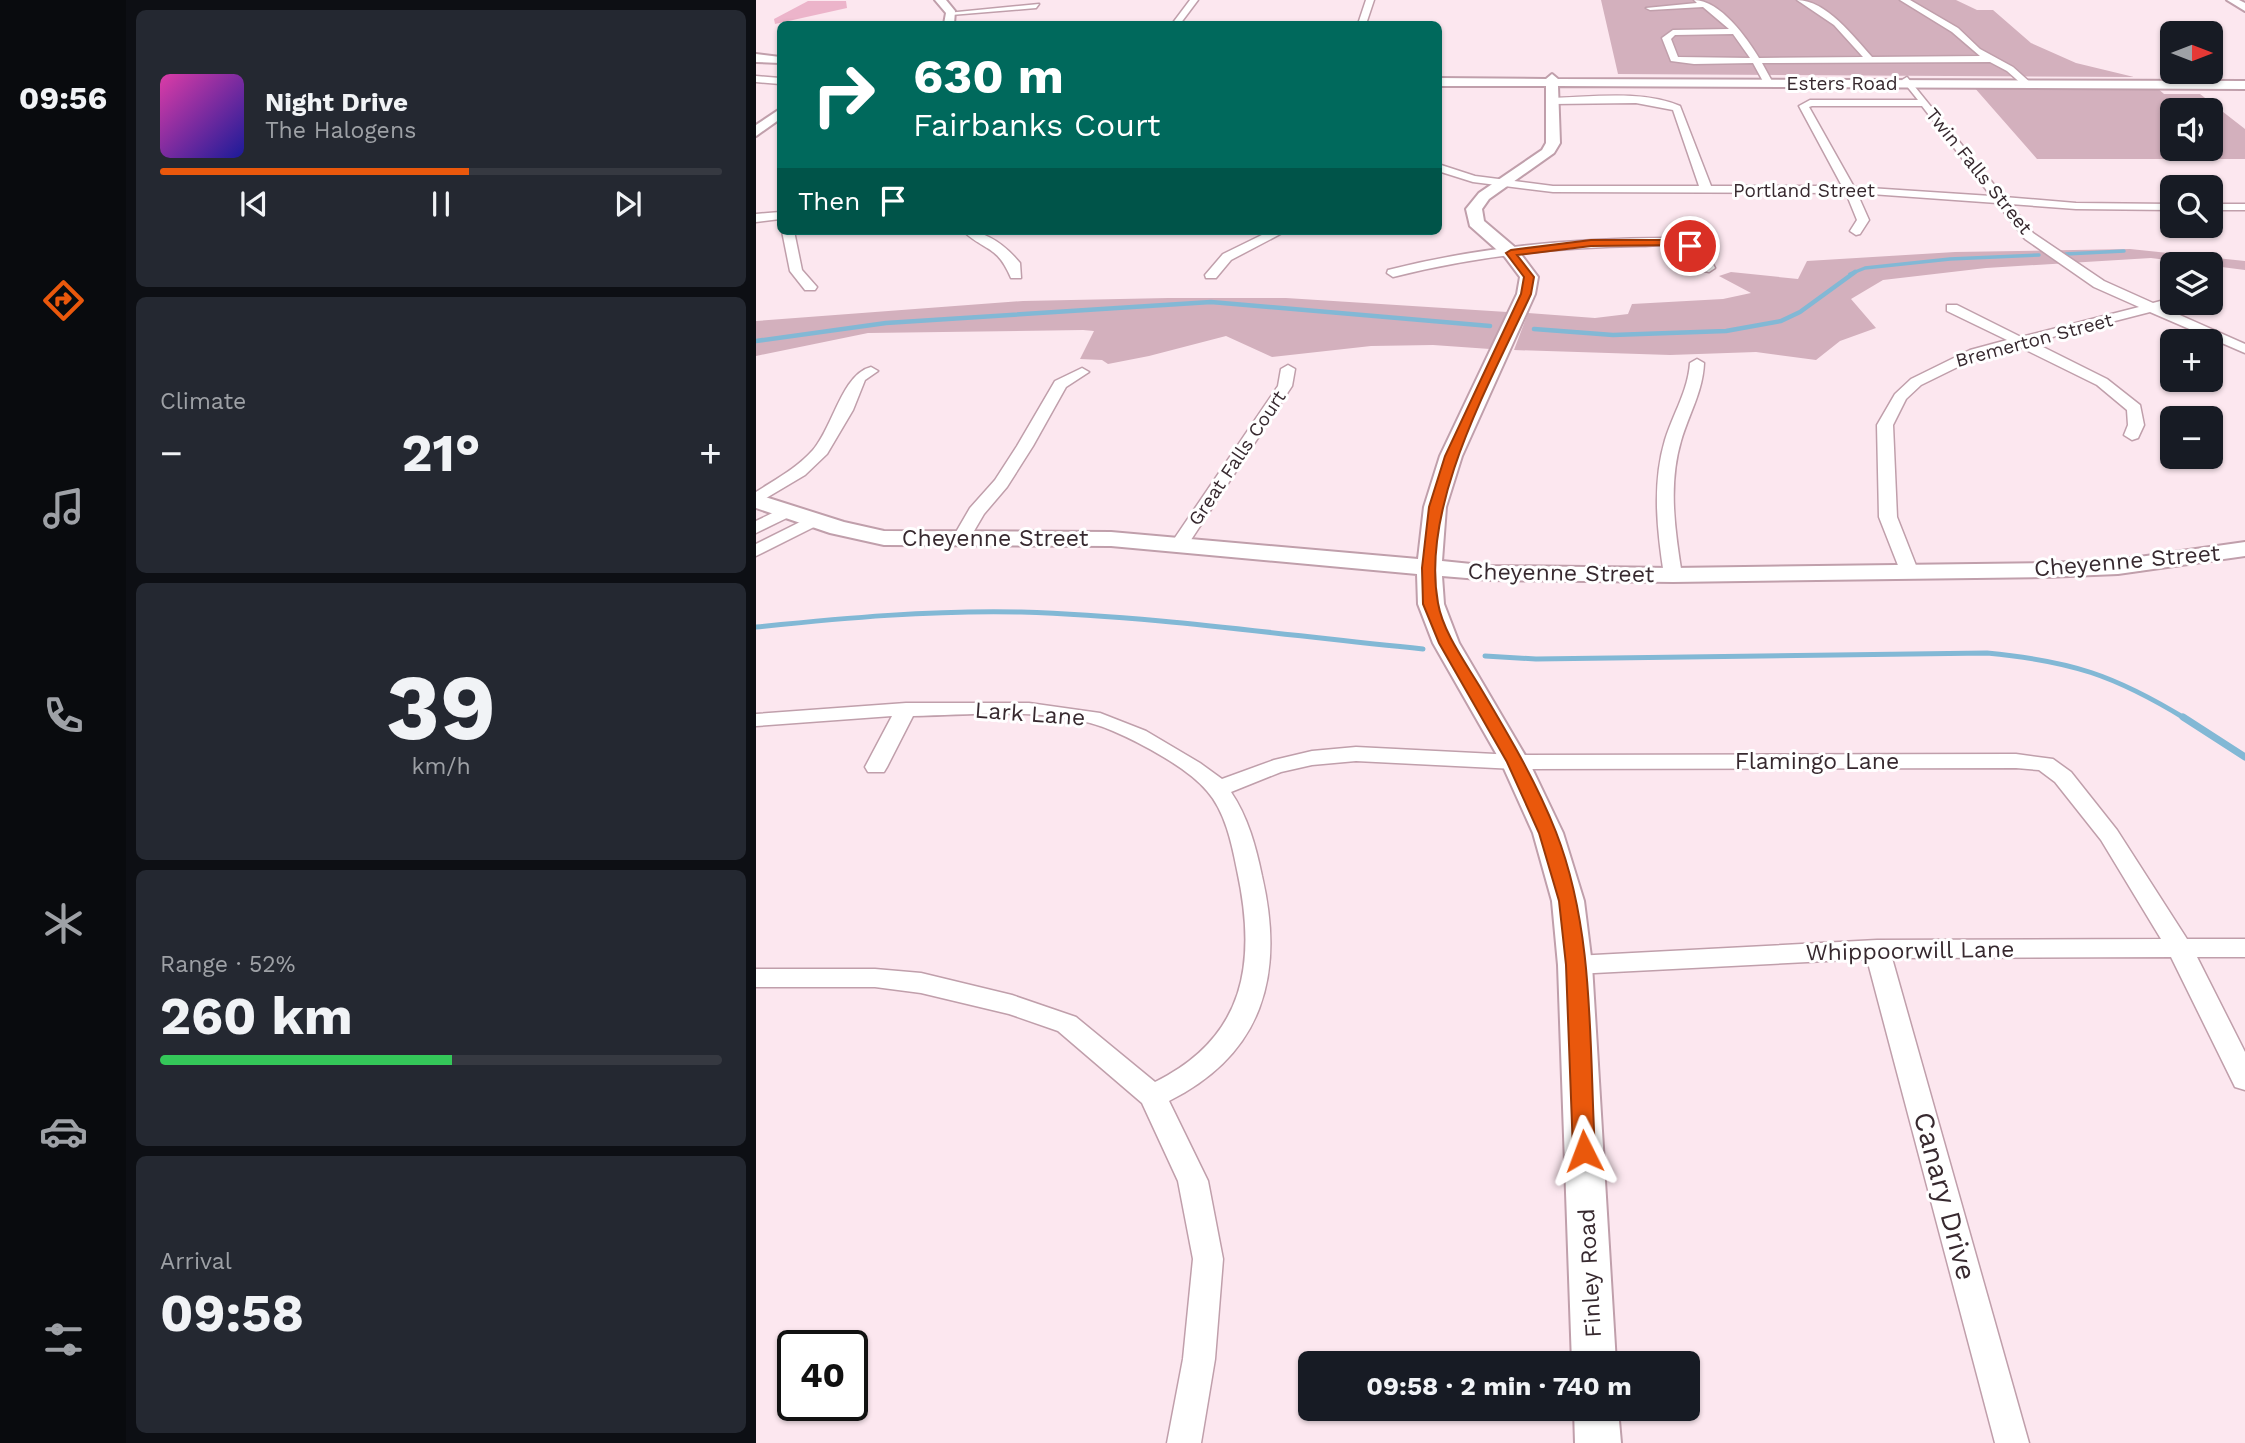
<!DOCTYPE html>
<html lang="en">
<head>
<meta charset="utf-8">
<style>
  :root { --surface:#171b24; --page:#242831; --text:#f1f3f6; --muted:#9ea1a6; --line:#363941; --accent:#ea580c }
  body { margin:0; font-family:"Work Sans",sans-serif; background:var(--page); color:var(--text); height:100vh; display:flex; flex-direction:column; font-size:26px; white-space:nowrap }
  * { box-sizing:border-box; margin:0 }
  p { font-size:23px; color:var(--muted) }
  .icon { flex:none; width:38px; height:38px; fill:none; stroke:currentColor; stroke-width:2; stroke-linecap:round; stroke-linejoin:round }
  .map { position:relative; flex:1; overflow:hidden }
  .side { display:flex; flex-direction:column; gap:10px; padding:10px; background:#0d0f14; width:630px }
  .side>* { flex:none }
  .banner { position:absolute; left:21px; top:21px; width:665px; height:214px; border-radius:10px; box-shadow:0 2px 5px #0004; background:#00695c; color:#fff; overflow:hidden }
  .needle { width:46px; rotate:90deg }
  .tools { position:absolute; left:1404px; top:21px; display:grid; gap:14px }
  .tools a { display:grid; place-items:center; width:63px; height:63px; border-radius:10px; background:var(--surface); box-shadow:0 2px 5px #0004; font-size:35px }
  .speed { position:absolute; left:21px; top:1330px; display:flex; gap:14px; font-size:35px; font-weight:700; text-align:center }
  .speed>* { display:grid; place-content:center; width:91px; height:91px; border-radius:50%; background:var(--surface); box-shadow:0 2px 5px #0004; line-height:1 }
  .speed .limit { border:4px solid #111; border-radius:10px; background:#fff; color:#111 }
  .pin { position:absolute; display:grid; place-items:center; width:60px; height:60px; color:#fff; margin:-30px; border:4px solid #fff; border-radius:50%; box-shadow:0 2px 7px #0007 }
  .me { position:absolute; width:77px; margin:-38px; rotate:357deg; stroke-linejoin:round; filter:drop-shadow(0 0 5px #0008) }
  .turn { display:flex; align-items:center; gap:24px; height:147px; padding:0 21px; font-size:32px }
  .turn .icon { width:91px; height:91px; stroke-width:2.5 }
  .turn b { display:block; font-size:49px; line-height:60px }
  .then { display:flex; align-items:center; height:66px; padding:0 21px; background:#0003; gap:14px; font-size:26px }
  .big { font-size:52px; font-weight:700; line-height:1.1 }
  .side .widget { flex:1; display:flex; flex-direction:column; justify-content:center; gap:10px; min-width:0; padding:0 24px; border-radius:10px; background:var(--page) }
  .side .dial { align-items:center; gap:0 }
  .dial b { font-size:91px; line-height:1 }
  .song { display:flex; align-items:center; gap:21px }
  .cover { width:84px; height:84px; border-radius:10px; background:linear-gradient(135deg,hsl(320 70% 55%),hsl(240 70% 35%)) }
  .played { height:7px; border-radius:4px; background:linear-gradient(90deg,var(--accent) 55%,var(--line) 55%) }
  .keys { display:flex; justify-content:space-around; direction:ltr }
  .heat { display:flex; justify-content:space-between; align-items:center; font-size:38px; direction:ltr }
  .charge { height:10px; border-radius:5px; background:linear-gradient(90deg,#34c759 52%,var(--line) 0) }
  .trip { position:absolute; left:542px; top:1351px; width:402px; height:70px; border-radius:10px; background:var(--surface); box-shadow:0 2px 5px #0004; font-weight:700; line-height:70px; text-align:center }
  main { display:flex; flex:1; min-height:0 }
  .tabs { display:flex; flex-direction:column; width:126px; justify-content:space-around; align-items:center; background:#090b0e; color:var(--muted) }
  .tabs .icon { width:49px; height:49px }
  .tabs .active { color:var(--accent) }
  .tabs b { font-size:32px; color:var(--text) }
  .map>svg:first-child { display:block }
</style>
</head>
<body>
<main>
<nav class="tabs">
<b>09:56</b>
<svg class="icon active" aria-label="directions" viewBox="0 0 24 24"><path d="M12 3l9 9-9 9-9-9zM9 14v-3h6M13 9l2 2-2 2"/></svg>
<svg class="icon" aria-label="music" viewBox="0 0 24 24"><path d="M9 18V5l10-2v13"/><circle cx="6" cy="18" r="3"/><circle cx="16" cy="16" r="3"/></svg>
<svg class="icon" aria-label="phone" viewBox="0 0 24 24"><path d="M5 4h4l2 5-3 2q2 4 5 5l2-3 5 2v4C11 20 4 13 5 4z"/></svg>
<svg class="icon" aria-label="climate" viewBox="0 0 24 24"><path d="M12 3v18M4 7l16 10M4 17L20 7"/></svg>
<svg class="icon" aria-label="car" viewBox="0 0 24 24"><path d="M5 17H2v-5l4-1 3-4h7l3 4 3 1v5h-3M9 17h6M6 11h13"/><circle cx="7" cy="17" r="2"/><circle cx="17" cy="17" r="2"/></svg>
<svg class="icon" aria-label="filters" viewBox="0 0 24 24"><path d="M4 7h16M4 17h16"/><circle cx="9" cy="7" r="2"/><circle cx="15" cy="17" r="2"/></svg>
</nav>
<section class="side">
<div class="widget">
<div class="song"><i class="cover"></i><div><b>Night Drive</b><p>The Halogens</p></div></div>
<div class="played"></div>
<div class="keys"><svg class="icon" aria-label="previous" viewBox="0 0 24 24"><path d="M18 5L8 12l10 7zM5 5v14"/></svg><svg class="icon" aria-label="pause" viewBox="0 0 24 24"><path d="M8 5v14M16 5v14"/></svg><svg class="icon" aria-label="next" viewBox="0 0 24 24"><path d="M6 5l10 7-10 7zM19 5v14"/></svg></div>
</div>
<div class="widget"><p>Climate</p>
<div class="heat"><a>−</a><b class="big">21°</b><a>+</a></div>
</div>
<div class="widget dial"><b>39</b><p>km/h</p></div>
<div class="widget"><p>Range · 52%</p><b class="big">260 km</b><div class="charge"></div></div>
<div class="widget"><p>Arrival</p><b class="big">09:58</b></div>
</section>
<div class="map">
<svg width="1489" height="1443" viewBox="0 0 1489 1443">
  <rect width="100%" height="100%" fill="#fce7ef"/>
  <g fill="#d3b0bd" fill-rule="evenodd">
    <polygon points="845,0 1200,0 1221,10 1237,10 1275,43 1320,63 1378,77 862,74"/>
    <path d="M1217 86H1399L1408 94H1444L1489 129V159H1281ZM1416 110H1454V149H1416Z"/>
    <polygon points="1374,249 1489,261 1489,270 1395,258 1230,268 1127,280 1095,299 1120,328 1084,341 1060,360 1000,352 914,355 758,350 772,313 839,318 872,314 876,304 967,299 995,293 963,276 975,272 1042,279 1051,261 1199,252"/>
    <polygon points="412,298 530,298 751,312 734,349 677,345 615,346 516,357 470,336 393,356 352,364 346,360 324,359 338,331 327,330 112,333 0,356 0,321 267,301"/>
  </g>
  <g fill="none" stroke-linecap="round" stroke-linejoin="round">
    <g stroke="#82b8d5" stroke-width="3.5">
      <polyline points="1310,254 1368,251"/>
      <polyline points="1094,274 1109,268 1194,259 1283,255"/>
    </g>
    <g stroke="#82b8d5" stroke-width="4.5">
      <polyline points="778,329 857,335 970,331 1025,321 1044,312 1099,272"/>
      <polyline points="0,341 130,323 455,302 734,326"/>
    </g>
    <g stroke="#82b8d5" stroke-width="5">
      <path d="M0 627C88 618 176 610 265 612 399 616 533 636 667 649"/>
      <path d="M729 656 780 659 1231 653C1315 661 1358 675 1430 719"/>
    </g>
    <polyline stroke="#82b8d5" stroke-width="7" points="1427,717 1489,757"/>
  </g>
  <polygon fill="#ecb4ca" points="52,1 90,1 91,8 19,24 18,19"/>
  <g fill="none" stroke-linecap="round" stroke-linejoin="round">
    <g stroke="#c09fab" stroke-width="3">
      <g id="street">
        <polygon points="434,0 442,0 424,24 416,24"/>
        <polygon points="610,0 618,0 610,24 602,24"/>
        <path d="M938 0C964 0 991 38 1003 58L1107 57 1078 25 1041 0C1070 0 1098 37 1116 57L1224 56 1196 32 1144 0H1154L1202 28 1224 49 1257 67 1276 84 1268 86 1251 71 1234 62 1006 63 1017 83 1009 85 997 63 938 64 915 61 906 38 917 30 973 29 947 7 894 10 890 8 941 3ZM977 34 994 58 922 57 915 39 919 35Z"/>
        <polygon points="283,4 280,8 195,15 191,13"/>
        <polygon points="0,76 24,78 24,84 0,82"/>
        <path d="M1151 77 1248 197 1320 203 1416 204V210L1320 209 1254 204 1277 233 1348 281 1397 303 1416 298V303H1422L1421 305 1408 308 1489 344V353L1394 312 1277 342 1351 379 1384 405 1388 425 1382 438 1376 440 1368 435 1372 425 1371 410 1341 385 1262 346 1224 356 1165 385 1150 399 1137 425 1141 517 1163 573 1154 578 1145 573 1123 517 1121 425 1139 394 1155 379 1214 350 1251 340 1191 311V305H1201L1265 337 1383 307 1338 287 1269 239 1241 203 1101 193 1113 220 1104 234 1100 235 1094 231 1101 220 1090 193 797 192 717 182 682 171V164L719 176 797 186H943L917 110 880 103 796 104 791 101 796 98C837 97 886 90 924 106L955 186H1086L1043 106 1054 100H1162L1146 80ZM1056 106H1166L1235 196 1098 187 1053 107Z"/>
        <rect x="1454" y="204" width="35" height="6"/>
        <polygon points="24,212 24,219 0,222 0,214"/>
        <polygon points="26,231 38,231 46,270 61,287 59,290 49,290 34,271"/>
        <path d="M207 231C231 231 249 245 264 263L265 278H255C241 245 230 252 207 231Z"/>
        <polygon points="514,231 530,231 475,260 460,278 450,278 449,275 467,254"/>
        <path d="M911 238C934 239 949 247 959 268L953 272 948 271C943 261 938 252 927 247 914 243 898 246 884 246 802 247 716 257 637 277L631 273 632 270C722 247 819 238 911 238Z"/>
        <polygon points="1454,296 1462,297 1464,300 1457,304 1449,303 1454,303"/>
        <path d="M941 359 948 363C947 391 933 414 925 441 912 485 919 531 926 575L917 581 908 575C901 530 896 484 909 440 917 414 932 391 934 363Z"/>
        <polygon points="532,365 539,369 536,386 429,549 417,549 414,545 522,386 525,369"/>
        <path d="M115 367 122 371 109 380 97 410 71 454 49 475 0 504V492C20 479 41 468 57 450 77 427 86 374 115 367Z"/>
        <polygon points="326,368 333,372 310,387 277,446 251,487 228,514 211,543 199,543 196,539 214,508 239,480 261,446 299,381"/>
        <polygon points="31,506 37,507 40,511 37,515 0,533 0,521"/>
        <polygon points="58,515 64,516 67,520 64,524 0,556 0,544"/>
        <path d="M150 703H273L344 713 390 731 444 763 466 779 518 760 556 751 600 747 759 755 1260 754 1297 759 1315 772 1361 830 1431 939H1489V957H1441L1489 1052V1090L1479 1087 1415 957 1136 958 1273 1443H1239L1111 959 819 974 810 972 806 965 810 958 819 956 1121 940 1405 939 1345 840 1299 782 1283 770 1260 768 759 769 600 761 556 765 525 772 475 792C492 817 500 847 506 876 529 975 507 1054 413 1101L452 1181 467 1259 459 1359 445 1443H411L427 1359 437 1259 422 1181 386 1103 302 1031 253 1014 165 993 119 987H0V969H119L165 973 256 995 320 1017 399 1082C490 1037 501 962 481 870 476 844 469 811 451 791 432 768 385 743 357 731 301 706 218 715 157 716L131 767 128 772H112L109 767 136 716 0 726V714Z"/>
      </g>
    </g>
    <g stroke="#c09fab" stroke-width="4">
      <g id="secondary">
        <polygon points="179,0 190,0 199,11 198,24 188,24 190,13"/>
        <polygon points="1471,0 1483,0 1489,3 1489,11"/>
        <polygon points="0,54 24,57 24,63 0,62"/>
        <polygon points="796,74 802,79 1489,81 1489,89 802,86 804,143 798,153 733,199 726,209 728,221 761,249 782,277 779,294 706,456 690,507 686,561 735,566 917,568 1290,563 1362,560 1489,542 1489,556 1362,574 1290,577 917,582 735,580 686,576 688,604 703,643 773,762 807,833 828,901 836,965 860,1363 816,1363 802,965 796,901 777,833 745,762 677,643 662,604 661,574 355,546 128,545 74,533 0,508 0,494 88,522 128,531 355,532 662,559 668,507 684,456 761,294 764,277 749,257 714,226 710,209 723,193 786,150 790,143 790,86 682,86 682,78 790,79"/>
        <polygon points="24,109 24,119 0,136 0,125"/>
        <polygon points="818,1409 862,1409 865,1443 819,1443"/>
      </g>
    </g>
    <use href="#street" fill="#fff" fill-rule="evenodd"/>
    <use href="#secondary" fill="#fff" fill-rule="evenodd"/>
  </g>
  <path fill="#ea580c" stroke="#983908" stroke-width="2" d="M835 240H923L939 246 934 248 923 245 835 246 761 255 778 277 775 294C735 381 664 505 682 603 687 632 709 662 724 687 752 734 780 781 800 832 839 932 833 1045 839 1151L836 1157 828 1160 820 1157 817 1151 810 965 803 901 783 833 751 762 683 643 667 604 666 568 673 507 689 456 765 294 768 277 750 253 755 250Z"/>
  <g text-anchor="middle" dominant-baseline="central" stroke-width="6" stroke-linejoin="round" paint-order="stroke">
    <g font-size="19" fill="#37292f" stroke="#fff">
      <text x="1086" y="83">Esters Road</text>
      <text transform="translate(1223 171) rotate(51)">Twin Falls Street</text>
      <text x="1048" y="190">Portland Street</text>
      <text transform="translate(1278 340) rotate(-15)">Bremerton Street</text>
      <text transform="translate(481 458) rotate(-56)">Great Falls Court</text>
    </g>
    <g font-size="23" fill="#37292f" stroke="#fff">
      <text x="239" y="538">Cheyenne Street</text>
      <text transform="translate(1371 561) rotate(-5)">Cheyenne Street</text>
      <text transform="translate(805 573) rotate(1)">Cheyenne Street</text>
      <text transform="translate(274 714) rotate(4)">Lark Lane</text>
      <text x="1061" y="761">Flamingo Lane</text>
      <text transform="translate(1154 951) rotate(-1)">Whippoorwill Lane</text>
      <text transform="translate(834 1273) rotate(-93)">Finley Road</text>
    </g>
    <g font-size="28" fill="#37292f" stroke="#fff">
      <text transform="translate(1189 1196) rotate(75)">Canary Drive</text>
    </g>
  </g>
</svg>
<div class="tools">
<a><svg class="needle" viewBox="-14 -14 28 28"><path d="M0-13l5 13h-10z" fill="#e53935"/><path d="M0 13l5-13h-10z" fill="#9ea1a6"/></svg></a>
<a><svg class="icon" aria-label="sound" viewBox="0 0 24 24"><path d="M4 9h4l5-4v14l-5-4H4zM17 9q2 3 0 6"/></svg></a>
<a><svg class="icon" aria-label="search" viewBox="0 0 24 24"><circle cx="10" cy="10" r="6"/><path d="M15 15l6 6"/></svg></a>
<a><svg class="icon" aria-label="layers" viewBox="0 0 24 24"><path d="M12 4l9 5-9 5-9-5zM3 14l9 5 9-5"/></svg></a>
<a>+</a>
<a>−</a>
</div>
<div class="speed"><div class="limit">40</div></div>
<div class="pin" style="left:934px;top:246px;background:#d93025"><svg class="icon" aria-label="arrive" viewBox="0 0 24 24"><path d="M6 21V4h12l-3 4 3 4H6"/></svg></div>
<svg class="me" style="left:828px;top:1151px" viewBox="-20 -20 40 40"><path d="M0-17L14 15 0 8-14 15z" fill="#ea580c" stroke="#fff" stroke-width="4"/></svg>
<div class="trip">09:58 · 2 min · 740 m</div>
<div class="banner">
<div class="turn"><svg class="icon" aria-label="right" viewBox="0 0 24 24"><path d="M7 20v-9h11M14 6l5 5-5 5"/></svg><div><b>630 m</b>Fairbanks Court</div></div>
<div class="then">Then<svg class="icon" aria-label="arrive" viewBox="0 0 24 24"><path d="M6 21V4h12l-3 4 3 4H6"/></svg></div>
</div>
</div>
</main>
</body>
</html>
